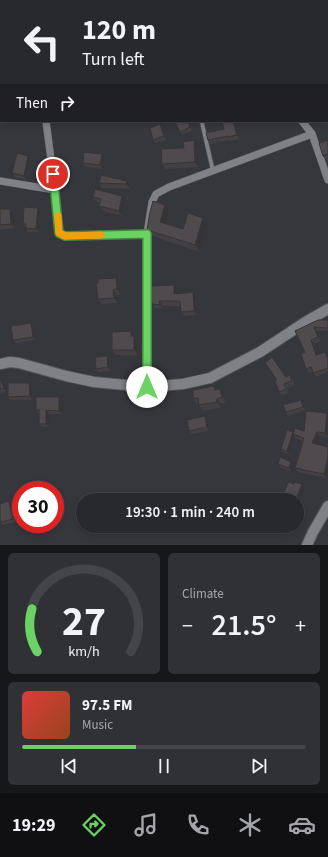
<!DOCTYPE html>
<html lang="en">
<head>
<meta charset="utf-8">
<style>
  :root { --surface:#28292d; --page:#303135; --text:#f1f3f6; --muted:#a5a6aa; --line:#444549; --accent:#6ad363 }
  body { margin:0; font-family:"Source Sans 3",sans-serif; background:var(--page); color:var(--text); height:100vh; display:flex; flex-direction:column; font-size:15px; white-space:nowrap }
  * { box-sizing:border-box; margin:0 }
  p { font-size:13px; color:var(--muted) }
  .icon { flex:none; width:22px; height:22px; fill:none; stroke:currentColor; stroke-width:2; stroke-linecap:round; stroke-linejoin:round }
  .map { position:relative; height:545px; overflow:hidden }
  .details { display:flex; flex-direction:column; gap:8px; padding:8px; background:#161719; flex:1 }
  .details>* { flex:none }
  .banner { position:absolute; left:0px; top:0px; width:328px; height:122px; box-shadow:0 2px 6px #0003,0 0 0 1px var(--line); background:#28292d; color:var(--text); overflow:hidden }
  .speed { position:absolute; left:12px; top:481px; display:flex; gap:8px; font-size:20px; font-weight:700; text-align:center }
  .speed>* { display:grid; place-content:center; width:52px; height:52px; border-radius:50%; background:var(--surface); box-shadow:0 2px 6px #0003,0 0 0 1px var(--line); line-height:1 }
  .speed .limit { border:6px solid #d22; background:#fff; color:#111 }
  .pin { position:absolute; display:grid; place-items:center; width:34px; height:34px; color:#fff; margin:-17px; border:2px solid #fff; border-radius:50%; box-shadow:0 1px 4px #0007 }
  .me { position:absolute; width:44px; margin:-22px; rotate:0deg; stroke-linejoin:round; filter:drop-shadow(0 0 3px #0008) }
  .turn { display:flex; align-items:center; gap:14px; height:84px; padding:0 16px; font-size:18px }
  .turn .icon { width:52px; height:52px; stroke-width:2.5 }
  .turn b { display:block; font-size:28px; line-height:34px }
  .then { display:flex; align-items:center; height:38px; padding:0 16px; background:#0003; gap:8px; font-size:15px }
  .big { font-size:30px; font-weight:600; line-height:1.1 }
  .details .card { flex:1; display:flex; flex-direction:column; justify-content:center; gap:6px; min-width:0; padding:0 14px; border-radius:6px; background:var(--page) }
  .details .dial { align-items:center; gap:0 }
  .dial svg { height:104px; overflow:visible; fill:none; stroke:var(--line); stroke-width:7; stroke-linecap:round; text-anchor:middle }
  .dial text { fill:var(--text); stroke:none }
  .song { display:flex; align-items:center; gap:12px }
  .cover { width:48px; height:48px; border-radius:6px; background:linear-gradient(135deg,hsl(0 70% 55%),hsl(20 70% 35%)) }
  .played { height:4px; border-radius:2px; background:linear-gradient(90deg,var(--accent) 40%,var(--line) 40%) }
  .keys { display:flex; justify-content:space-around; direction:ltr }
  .heat { display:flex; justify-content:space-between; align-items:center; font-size:22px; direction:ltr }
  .details .tiles { flex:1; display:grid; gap:8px; grid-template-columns:1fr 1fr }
  .card:last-child { grid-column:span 2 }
  .trip { position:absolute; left:76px; top:493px; width:228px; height:40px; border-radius:20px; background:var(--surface); box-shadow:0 2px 6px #0003,0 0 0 1px var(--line); font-weight:600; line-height:40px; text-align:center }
  .tab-bar { display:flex; height:64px; justify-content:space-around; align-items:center; background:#101012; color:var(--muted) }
  .tab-bar .icon { width:28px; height:28px }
  .tab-bar .active { color:var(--accent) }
  .tab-bar b { font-size:18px; color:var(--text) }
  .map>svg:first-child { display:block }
</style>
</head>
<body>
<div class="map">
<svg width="328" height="545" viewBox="0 0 328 545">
  <rect width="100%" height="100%" fill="#36373c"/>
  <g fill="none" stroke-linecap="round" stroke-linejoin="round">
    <g stroke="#545559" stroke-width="5">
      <polyline id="lane" points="204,121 202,123 213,171"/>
    </g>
    <g stroke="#545559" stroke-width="8">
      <g id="street">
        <polyline points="41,0 41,1"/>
        <polyline points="220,0 221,1"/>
        <polyline points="154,1 156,0"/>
        <polyline points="327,38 328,38"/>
        <polyline points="0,55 1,56"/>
        <polyline points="46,121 55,190 59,233 65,236 147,234"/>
        <polyline points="302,121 312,134 328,180"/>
        <polyline points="0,181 55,190"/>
        <polyline points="147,387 147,234 152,202 156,194 169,187 312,134"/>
      </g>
    </g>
    <g stroke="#545559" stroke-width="12">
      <g id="secondary">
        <polyline points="0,364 10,362 19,363 66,376 94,382 147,387 183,384 210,378 260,352 307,321 328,309"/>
        <polyline points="307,545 313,532 328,506"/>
      </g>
    </g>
    <use href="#lane" stroke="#808186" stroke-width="3.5"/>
    <use href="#street" stroke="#808186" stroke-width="7"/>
    <use href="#secondary" stroke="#808186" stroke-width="10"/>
  </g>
  <g fill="#434043">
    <polygon points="99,0 145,0 144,1 100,1"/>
    <rect x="327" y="2" width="1" height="22"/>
    <polygon points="327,83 328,83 328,113 327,114"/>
    <polygon points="189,121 193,131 182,135 180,132"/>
    <polygon points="235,121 239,139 231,141 230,140 210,144 208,140"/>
    <polygon points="160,124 163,128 166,140 156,143 153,140"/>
    <polygon points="328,140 328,160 327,161 323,156"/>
    <polygon points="197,145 199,167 166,169 162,164 184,148"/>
    <polygon points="102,154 104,158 103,169 85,167 83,163"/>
    <polygon points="31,160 26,180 15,177 12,173"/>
    <polygon points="127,181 130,186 130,189 102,188 99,183"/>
    <polygon points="93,197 126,201 122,216 103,211 99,206 100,203 97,202"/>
    <polygon points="165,205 170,211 166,224 183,229 203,218 208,225 200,252 152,236 147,230"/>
    <polygon points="0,209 13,213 15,228 0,230"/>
    <polygon points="40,211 39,232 28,232 23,224"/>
    <polygon points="120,283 121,295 117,295 117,303 101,304 98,299"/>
    <polygon points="174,285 177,289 177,293 196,297 197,315 184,316 181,312 180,306 163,306 163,309 155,308 152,304"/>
    <polygon points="328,320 328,331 316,331 321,341 314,344 318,355 327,356 328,353 328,372 316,377 313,372 309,373 306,369 305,352 295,331"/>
    <polygon points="34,326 36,340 16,343 13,340"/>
    <polygon points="135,336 137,341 138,355 116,355 112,350"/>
    <polygon points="107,356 109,359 110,371 98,372 96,369"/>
    <polygon points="0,375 2,378 6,392 0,393"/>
    <polygon points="286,377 292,379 295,385 287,388 289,393 282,395 279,392"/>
    <polygon points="29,383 32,386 32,400 11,400 8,397"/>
    <polygon points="220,389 224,395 226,402 220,404 221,407 203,411 199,405 199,404 197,404 193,398"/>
    <polygon points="59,397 62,400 62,414 49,414 49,427 42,427 39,424 39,413 38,413 36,410"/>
    <polygon points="301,400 303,403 306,410 288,416 286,412"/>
    <polygon points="327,413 328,415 328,437 320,436 316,444 328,447 328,473 327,478 298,472 295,468 303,441 296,438 295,437 289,454 283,452 281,449 293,433 304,431"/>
    <polygon points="205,416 207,420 209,431 192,434 189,431"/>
    <polygon points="291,462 294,465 291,472 280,467 278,464"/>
    <polygon points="9,501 11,505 15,522 3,525 0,521 0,504"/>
  </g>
  <g fill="#373437">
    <polygon points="188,121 189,121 193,131 190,127"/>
    <polygon points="233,121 235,121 239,139 237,135"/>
    <polygon points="160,124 163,128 166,140 164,136"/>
    <polygon points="194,140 197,145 199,167 195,162"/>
    <polygon points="102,154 104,158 103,169 100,165"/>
    <polygon points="28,156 31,160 26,180 24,176"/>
    <polygon points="127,181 130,186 130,189 126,184"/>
    <polygon points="122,196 126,201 122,216 119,211"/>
    <polygon points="165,205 170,211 165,228 160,222"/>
    <polygon points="38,208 40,211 39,232 36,229"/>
    <polygon points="10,209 13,213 15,228 11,224"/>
    <polygon points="203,218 208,225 200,252 195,245"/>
    <polygon points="116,278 120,283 121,295 117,289"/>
    <polygon points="174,285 177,289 177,298 174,294"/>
    <polygon points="113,290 117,295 117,303 114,298"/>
    <polygon points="193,292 196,297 197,315 194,311"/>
    <polygon points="159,301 163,306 163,309 160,305"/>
    <polygon points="31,323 34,326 36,340 33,337"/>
    <polygon points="314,327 321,341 318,337"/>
    <polygon points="131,331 137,341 138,355 134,350 131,336"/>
    <polygon points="311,340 314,344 319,359 316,355"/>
    <polygon points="107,356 109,359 110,371 108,367"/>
    <polygon points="0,375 2,378 6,392 4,388"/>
    <polygon points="29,383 32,386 32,400 30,396"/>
    <polygon points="220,389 224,395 226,402 222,397"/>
    <polygon points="59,397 62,400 62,414 59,411"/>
    <polygon points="217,399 220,404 221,407 217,402"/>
    <polygon points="301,400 303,403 306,410 303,407"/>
    <polygon points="46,410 49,414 49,427 46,424"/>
    <polygon points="327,413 328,415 328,437 325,433"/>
    <polygon points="205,416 207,420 209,431 207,427"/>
    <polygon points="293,432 295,435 293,434 295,437 289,454 287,451"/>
    <polygon points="317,432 320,436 315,448 312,443"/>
    <polygon points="328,457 328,473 327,478 324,474"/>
    <polygon points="291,462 294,465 291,472 289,468"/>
    <polygon points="302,484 304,488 298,506 297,504 297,500 296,500"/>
    <polygon points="9,501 11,505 15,522 13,519"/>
  </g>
  <g fill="#4e4a4e" stroke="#373437">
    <polygon points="99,0 137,0 137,1 100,1"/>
    <rect x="178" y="0" width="16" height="1"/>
    <polygon points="236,0 248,0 249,1 237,1"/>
    <rect x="312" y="0" width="11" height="1"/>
    <rect x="327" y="2" width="1" height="14"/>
    <polygon points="1,33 1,47 0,46 0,35"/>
    <rect x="0" y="70" width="1" height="40"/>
    <polygon points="327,83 328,83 328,107 327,108"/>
    <polygon points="177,121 188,121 190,127 180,132 175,122"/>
    <polygon points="222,121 233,121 237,135 228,137 228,136 208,140 206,133 224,129"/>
    <polygon points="160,124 164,136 153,140 150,128"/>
    <polygon points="194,140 195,162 162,164 161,149 184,148 183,142"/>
    <polygon points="328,140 328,154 323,156 319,143"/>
    <polygon points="84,152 102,154 100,165 83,163"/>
    <polygon points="17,153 28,156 24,176 12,173"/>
    <polygon points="101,175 127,181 126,184 99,183"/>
    <polygon points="95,189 122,196 119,211 99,206 101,199 93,197"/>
    <polygon points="153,201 165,205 160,222 183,229 188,213 203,218 195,245 147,230 150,212"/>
    <polygon points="24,207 38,208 36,229 26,228 26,224 23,224"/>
    <polygon points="0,209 10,209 11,224 0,225"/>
    <polygon points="116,278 117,289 113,290 114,298 98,299 96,283 98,283 98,279"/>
    <polygon points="174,285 174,294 193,292 194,311 181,312 180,301 159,301 160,305 152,304 150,286"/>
    <polygon points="318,320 328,320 328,328 314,327 318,337 311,340 316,355 325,352 327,357 328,353 328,368 313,373 311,367 306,369 301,354 305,352 295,331"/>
    <polygon points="31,323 33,337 13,340 11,326"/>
    <polygon points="131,331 131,336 134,336 134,350 112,350 112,332"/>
    <polygon points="107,356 108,367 96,369 95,357"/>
    <polygon points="272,357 286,377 290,375 292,381 284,384 286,389 279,392 275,381 277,380 265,363"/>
    <polygon points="0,377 4,388 0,389"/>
    <polygon points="8,383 29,383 30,396 8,397"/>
    <polygon points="214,386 215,390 220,389 222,397 217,399 217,402 199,405 198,398 193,398 193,390"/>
    <polygon points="36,397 59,397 59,411 46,410 46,424 39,424 39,410 36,410"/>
    <polygon points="301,400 303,407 286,412 283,405"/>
    <polygon points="306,411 327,413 325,433 317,432 312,443 328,447 328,457 324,474 295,468 304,438 293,434 295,428 304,431"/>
    <polygon points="205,416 207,427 189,431 187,420"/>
    <polygon points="287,430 293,432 287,451 281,449"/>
    <polygon points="280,457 291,462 289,468 278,464"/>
    <polygon points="288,482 294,484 294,482 302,484 296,500 289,500 282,498"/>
    <polygon points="9,501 13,519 1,522 0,519 0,504"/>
  </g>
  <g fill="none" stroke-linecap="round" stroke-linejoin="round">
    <g stroke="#458940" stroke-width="10">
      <polyline id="route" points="53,174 59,233 65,236 147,234 147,387"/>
    </g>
    <use href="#route" stroke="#6ad363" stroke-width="7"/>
    <polyline stroke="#f59e0b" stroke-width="7" points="58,216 59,233 65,236 101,235"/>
  </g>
</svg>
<div class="speed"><div class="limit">30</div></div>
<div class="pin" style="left:53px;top:174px;background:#d93025"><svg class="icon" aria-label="arrive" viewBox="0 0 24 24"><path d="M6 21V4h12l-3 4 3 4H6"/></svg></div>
<svg class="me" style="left:147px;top:387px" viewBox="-20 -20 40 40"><circle r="19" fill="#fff"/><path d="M0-13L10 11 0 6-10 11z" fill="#6ad363"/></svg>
<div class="trip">19:30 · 1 min · 240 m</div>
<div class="banner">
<div class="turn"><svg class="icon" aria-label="left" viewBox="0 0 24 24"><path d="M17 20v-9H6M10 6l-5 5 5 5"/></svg><div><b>120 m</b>Turn left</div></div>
<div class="then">Then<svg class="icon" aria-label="right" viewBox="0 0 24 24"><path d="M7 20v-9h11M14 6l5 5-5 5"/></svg></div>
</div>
</div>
<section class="details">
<div class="tiles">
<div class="card dial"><svg viewBox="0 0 100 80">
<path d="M14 69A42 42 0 1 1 86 69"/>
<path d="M14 69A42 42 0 0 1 10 36" stroke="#6ad363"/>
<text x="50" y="56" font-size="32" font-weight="700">27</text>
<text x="50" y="72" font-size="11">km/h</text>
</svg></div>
<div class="card"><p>Climate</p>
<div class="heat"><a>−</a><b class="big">21.5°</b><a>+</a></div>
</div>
<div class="card">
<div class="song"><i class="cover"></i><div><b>97.5 FM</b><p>Music</p></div></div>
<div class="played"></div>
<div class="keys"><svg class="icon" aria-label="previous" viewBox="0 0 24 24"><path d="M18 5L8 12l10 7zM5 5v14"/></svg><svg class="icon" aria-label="pause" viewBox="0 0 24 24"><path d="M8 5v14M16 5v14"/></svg><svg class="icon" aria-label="next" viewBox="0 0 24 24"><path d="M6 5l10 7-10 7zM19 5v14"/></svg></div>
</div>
</div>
</section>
<nav class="tab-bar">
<b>19:29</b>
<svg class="icon active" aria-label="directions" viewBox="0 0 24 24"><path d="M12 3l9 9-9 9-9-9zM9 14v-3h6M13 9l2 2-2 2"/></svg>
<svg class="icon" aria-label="music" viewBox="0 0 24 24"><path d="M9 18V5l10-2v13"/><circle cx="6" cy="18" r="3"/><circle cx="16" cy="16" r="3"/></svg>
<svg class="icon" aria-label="phone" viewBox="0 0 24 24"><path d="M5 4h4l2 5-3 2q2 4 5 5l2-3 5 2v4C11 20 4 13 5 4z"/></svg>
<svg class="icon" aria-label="climate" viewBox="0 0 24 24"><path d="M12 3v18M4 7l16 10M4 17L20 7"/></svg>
<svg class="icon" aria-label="car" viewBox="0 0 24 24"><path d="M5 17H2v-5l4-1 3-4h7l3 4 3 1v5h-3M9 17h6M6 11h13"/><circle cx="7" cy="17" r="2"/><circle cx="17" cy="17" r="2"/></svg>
</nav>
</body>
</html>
